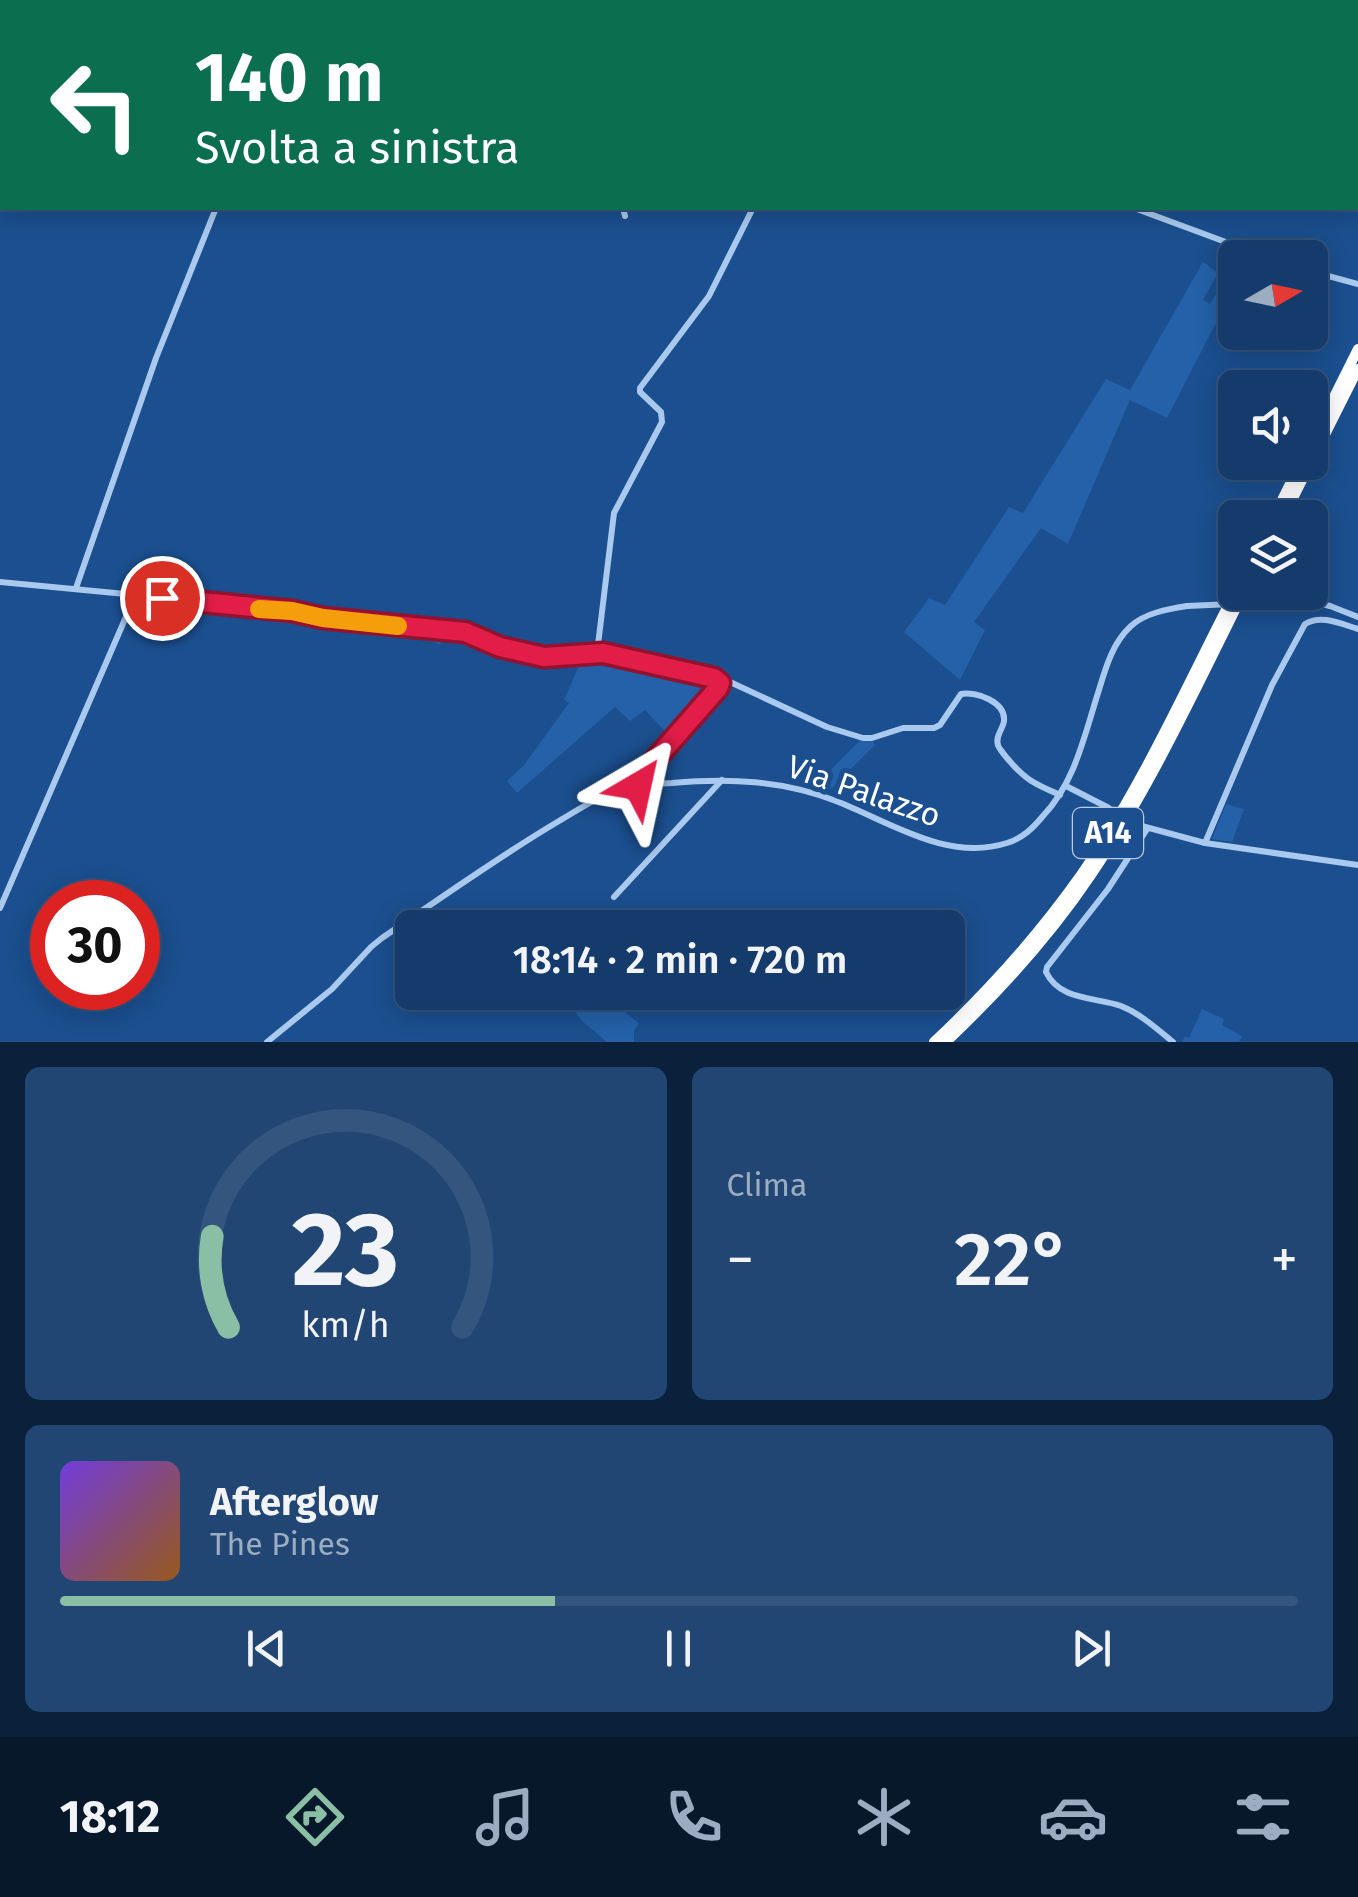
<!DOCTYPE html>
<html lang="it">
<head>
<meta charset="utf-8">
<style>
  :root { --surface:#143b6b; --page:#214673; --text:#f1f3f6; --muted:#9dadc1; --line:#33557e; --accent:#8abfa5 }
  body { margin:0; font-family:"Fira Sans",sans-serif; background:var(--page); color:var(--text); height:100vh; display:flex; flex-direction:column; font-size:38px; white-space:nowrap }
  * { box-sizing:border-box; margin:0 }
  p { font-size:32px; color:var(--muted) }
  .icon { flex:none; width:55px; height:55px; fill:none; stroke:currentColor; stroke-width:2; stroke-linecap:round; stroke-linejoin:round }
  .map { position:relative; height:1042px; overflow:hidden }
  .drawer { display:flex; flex-direction:column; gap:25px; padding:25px; background:#0b203b; flex:1 }
  .drawer>* { flex:none }
  .guide { position:absolute; left:0px; top:0px; width:1360px; height:210px; box-shadow:0 5px 25px #0003,0 0 0 2px var(--line); background:#0b6e4f; color:#fff; overflow:hidden }
  .needle { width:65px; rotate:81deg }
  .controls { position:absolute; left:1218px; top:240px; display:grid; gap:20px }
  .controls a { display:grid; place-items:center; width:110px; height:110px; border-radius:15px; background:var(--surface); box-shadow:0 5px 25px #0003,0 0 0 2px var(--line); font-size:50px }
  .speed { position:absolute; left:30px; top:880px; display:flex; gap:20px; font-size:50px; font-weight:700; text-align:center }
  .speed>* { display:grid; place-content:center; width:130px; height:130px; border-radius:50%; background:var(--surface); box-shadow:0 5px 25px #0003,0 0 0 2px var(--line); line-height:1 }
  .speed .limit { border:15px solid #d22; background:#fff; color:#111 }
  .pin { position:absolute; display:grid; place-items:center; width:85px; height:85px; color:#fff; margin:-42px; border:5px solid #fff; border-radius:50%; box-shadow:0 2px 10px #0007 }
  .me { position:absolute; width:110px; margin:-55px; rotate:36deg; stroke-linejoin:round; filter:drop-shadow(0 0 8px #0008) }
  .turn { display:flex; align-items:center; gap:35px; height:210px; padding:0 30px; font-size:45px }
  .turn .icon { width:130px; height:130px; stroke-width:2.5 }
  .turn b { display:block; font-size:70px; line-height:85px }
  .big { font-size:75px; font-weight:600; line-height:1.1 }
  .drawer .card { flex:1; display:flex; flex-direction:column; justify-content:center; gap:15px; min-width:0; padding:0 35px; border-radius:15px; background:var(--page) }
  .drawer .dial { align-items:center; gap:0 }
  .dial svg { height:260px; overflow:visible; fill:none; stroke:var(--line); stroke-width:7; stroke-linecap:round; text-anchor:middle }
  .dial text { fill:var(--text); stroke:none }
  .song { display:flex; align-items:center; gap:30px }
  .cover { width:120px; height:120px; border-radius:15px; background:linear-gradient(135deg,hsl(260 70% 55%),hsl(30 70% 35%)) }
  .played { height:10px; border-radius:5px; background:linear-gradient(90deg,var(--accent) 40%,var(--line) 40%) }
  .keys { display:flex; justify-content:space-around; direction:ltr }
  .heat { display:flex; justify-content:space-between; align-items:center; font-size:55px; direction:ltr }
  .drawer .tiles { flex:1; display:grid; gap:25px; grid-template-columns:1fr 1fr }
  .card:last-child { grid-column:span 2 }
  .trip { position:absolute; left:395px; top:910px; width:570px; height:100px; border-radius:15px; background:var(--surface); box-shadow:0 5px 25px #0003,0 0 0 2px var(--line); font-weight:600; line-height:100px; text-align:center }
  .dock { display:flex; height:160px; justify-content:space-around; align-items:center; background:#08182b; color:var(--muted) }
  .dock .icon { width:70px; height:70px }
  .dock .on { color:var(--accent) }
  .dock b { font-size:45px; color:var(--text) }
  .map>svg:first-child { display:block }
</style>
</head>
<body>
<div class="map">
<svg width="1358" height="1042" viewBox="0 0 1358 1042">
  <rect width="100%" height="100%" fill="#1b4f8f"/>
  <g fill="#2461a8">
    <polygon points="1203,262 1218,273 1203,300 1210,304 1226,278 1235,286 1167,418 1130,400 1068,544 1041,528 974,622 985,630 960,680 904,632 929,598 945,605 1009,507 1023,513 1106,379 1130,390"/>
    <polygon points="277,612 323,619 447,631 440,644 414,634 367,630 367,635 273,621"/>
    <polygon points="601,656 714,681 717,686 671,738 645,710 630,721 615,707 517,793 507,781 524,765 569,703 564,700 582,659"/>
    <polygon points="860,740 872,741 875,745 827,793 812,789"/>
    <polygon points="1226,804 1244,809 1232,842 1212,839"/>
    <polygon points="588,995 602,995 619,999 627,1014 639,1023 634,1031 634,1042 607,1042 581,1020 573,1008"/>
    <polygon points="1202,1009 1224,1019 1222,1025 1242,1036 1239,1042 1182,1042 1185,1036 1189,1038"/>
  </g>
  <g fill="none" stroke-linecap="round" stroke-linejoin="round">
    <g stroke="#a9c9ee" stroke-width="6">
      <polyline points="87,0 92,2"/>
      <polyline points="623,208 625,216"/>
      <polyline points="1134,208 1269,258"/>
      <polyline points="1310,271 1358,284"/>
      <polyline points="0,582 188,600 293,611 323,619 465,633 499,647 543,657 603,653 714,678 719,683 718,688 640,777 638,786"/>
      <polyline points="76,588 156,358 216,208"/>
      <polyline points="1330,606 1358,617"/>
      <polyline points="597,653 614,513 662,422 661,412 640,392 640,388 709,296 753,208"/>
      <path d="M719 683 730 682 827 727 863 738H872L903 728H934L940 725 961 694C976 691 1006 702 1004 721 1003 729 995 736 998 745 998 747 1006 757 1007 758 1025 780 1035 784 1060 795"/>
      <polyline points="1066,786 1107,807"/>
      <polyline points="1138,825 1205,843 1358,865"/>
      <path d="M1147 829 1108 889 1047 967 1046 972C1060 1001 1095 997 1121 1006 1141 1014 1157 1029 1173 1042"/>
      <path d="M1205 843 1272 685 1305 624C1321 614 1341 624 1358 629"/>
      <polyline points="614,897 722,780"/>
      <polyline points="0,908 135,596"/>
      <path d="M267 1042 332 989 371 947 382 938C441 898 498 857 559 821 578 810 598 796 619 790 636 785 654 784 672 783 728 778 782 780 836 801 890 822 947 862 1007 843 1023 838 1033 828 1043 816 1075 782 1084 737 1098 693 1105 670 1112 643 1131 626 1145 613 1168 609 1187 606"/>
    </g>
    <g stroke="#f0f6ff" stroke-width="9">
      <polyline points="1283,0 1286,2"/>
      <polyline points="1358,57 1358,58"/>
    </g>
    <g stroke="#fff" stroke-width="10">
      <polyline points="1310,445 1358,349"/>
      <polyline points="1273,518 1301,462"/>
      <polyline points="1283,518 1358,369"/>
      <path d="M934 1042C988 991 1038 936 1081 875 1142 787 1186 687 1235 592"/>
      <path d="M946 1042C1000 991 1050 936 1091 875 1151 786 1196 688 1244 592"/>
    </g>
    <g stroke="#a9c9ee" stroke-width="6">
      <polyline points="1187,606 1299,601 1315,602 1330,606"/>
      <polyline points="1107,807 1138,825"/>
    </g>
  </g>
  <g fill="none" stroke-linecap="round" stroke-linejoin="round">
    <g stroke="#92132f" stroke-width="25">
      <polyline id="route" points="162,598 292,611 323,618 465,632 500,647 544,657 603,653 714,678 720,683 718,688 640,777 638,786"/>
    </g>
    <use href="#route" stroke="#e11d48" stroke-width="18"/>
    <polyline stroke="#f59e0b" stroke-width="18" points="259,609 292,611 323,618 398,626"/>
  </g>
  <g text-anchor="middle" dominant-baseline="central" stroke-width="10" stroke-linejoin="round" paint-order="stroke">
    <rect fill="#1b4f8f" stroke="#bbcadd" stroke-width="2.5" x="1073" y="808" width="70" height="50" rx="8"/>
    <g font-size="30" font-weight="bold" fill="#fff">
      <text x="1108" y="833">A14</text>
    </g>
    <g font-size="32" fill="#fff" stroke="#1b4f8f">
      <text transform="translate(864 791) rotate(19)">Via Palazzo</text>
    </g>
  </g>
</svg>
<div class="controls">
<a><svg class="needle" viewBox="-14 -14 28 28"><path d="M0-13l5 13h-10z" fill="#e53935"/><path d="M0 13l5-13h-10z" fill="#9dadc1"/></svg></a>
<a><svg class="icon" aria-label="sound" viewBox="0 0 24 24"><path d="M4 9h4l5-4v14l-5-4H4zM17 9q2 3 0 6"/></svg></a>
<a><svg class="icon" aria-label="layers" viewBox="0 0 24 24"><path d="M12 4l9 5-9 5-9-5zM3 14l9 5 9-5"/></svg></a>
</div>
<div class="speed"><div class="limit">30</div></div>
<div class="pin" style="left:162px;top:598px;background:#d93025"><svg class="icon" aria-label="arrive" viewBox="0 0 24 24"><path d="M6 21V4h12l-3 4 3 4H6"/></svg></div>
<svg class="me" style="left:638px;top:786px" viewBox="-20 -20 40 40"><path d="M0-17L14 15 0 8-14 15z" fill="#e11d48" stroke="#fff" stroke-width="4"/></svg>
<div class="trip">18:14 · 2 min · 720 m</div>
<div class="guide">
<div class="turn"><svg class="icon" aria-label="left" viewBox="0 0 24 24"><path d="M17 20v-9H6M10 6l-5 5 5 5"/></svg><div><b>140 m</b>Svolta a sinistra</div></div>
</div>
</div>
<section class="drawer">
<div class="tiles">
<div class="card dial"><svg viewBox="0 0 100 80">
<path d="M14 69A42 42 0 1 1 86 69"/>
<path d="M14 69A42 42 0 0 1 9 41" stroke="#8abfa5"/>
<text x="50" y="56" font-size="32" font-weight="700">23</text>
<text x="50" y="72" font-size="11">km/h</text>
</svg></div>
<div class="card"><p>Clima</p>
<div class="heat"><a>−</a><b class="big">22°</b><a>+</a></div>
</div>
<div class="card">
<div class="song"><i class="cover"></i><div><b>Afterglow</b><p>The Pines</p></div></div>
<div class="played"></div>
<div class="keys"><svg class="icon" aria-label="previous" viewBox="0 0 24 24"><path d="M18 5L8 12l10 7zM5 5v14"/></svg><svg class="icon" aria-label="pause" viewBox="0 0 24 24"><path d="M8 5v14M16 5v14"/></svg><svg class="icon" aria-label="next" viewBox="0 0 24 24"><path d="M6 5l10 7-10 7zM19 5v14"/></svg></div>
</div>
</div>
</section>
<nav class="dock">
<b>18:12</b>
<svg class="icon on" aria-label="directions" viewBox="0 0 24 24"><path d="M12 3l9 9-9 9-9-9zM9 14v-3h6M13 9l2 2-2 2"/></svg>
<svg class="icon" aria-label="music" viewBox="0 0 24 24"><path d="M9 18V5l10-2v13"/><circle cx="6" cy="18" r="3"/><circle cx="16" cy="16" r="3"/></svg>
<svg class="icon" aria-label="phone" viewBox="0 0 24 24"><path d="M5 4h4l2 5-3 2q2 4 5 5l2-3 5 2v4C11 20 4 13 5 4z"/></svg>
<svg class="icon" aria-label="climate" viewBox="0 0 24 24"><path d="M12 3v18M4 7l16 10M4 17L20 7"/></svg>
<svg class="icon" aria-label="car" viewBox="0 0 24 24"><path d="M5 17H2v-5l4-1 3-4h7l3 4 3 1v5h-3M9 17h6M6 11h13"/><circle cx="7" cy="17" r="2"/><circle cx="17" cy="17" r="2"/></svg>
<svg class="icon" aria-label="filters" viewBox="0 0 24 24"><path d="M4 7h16M4 17h16"/><circle cx="9" cy="7" r="2"/><circle cx="15" cy="17" r="2"/></svg>
</nav>
</body>
</html>
